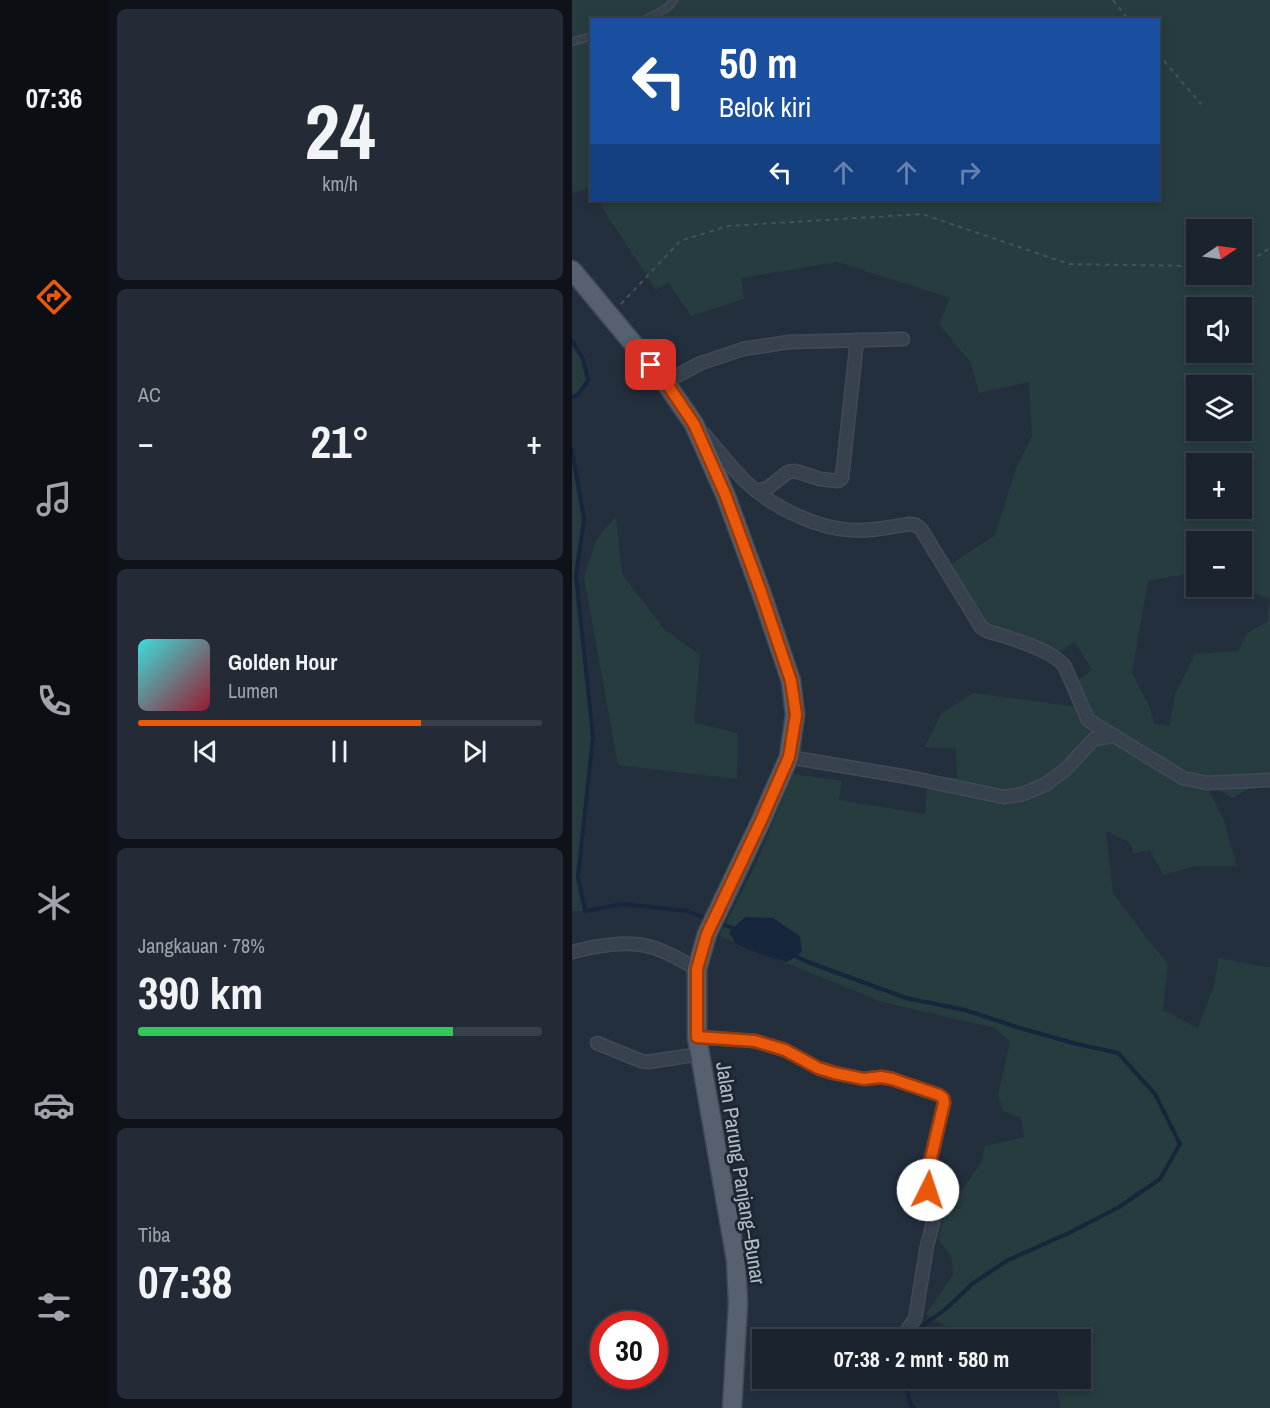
<!DOCTYPE html>
<html lang="id">
<head>
<meta charset="utf-8">
<style>
  :root { --surface:#1b232e; --page:#242b36; --text:#f1f3f6; --muted:#a0a4aa; --line:#39404a; --accent:#ea580c }
  body { margin:0; font-family:"Archivo Narrow",sans-serif; background:var(--page); color:var(--text); height:100vh; display:flex; flex-direction:column; font-size:22px; white-space:nowrap }
  * { box-sizing:border-box; margin:0 }
  p { font-size:20px; color:var(--muted) }
  .icon { flex:none; width:33px; height:33px; fill:none; stroke:currentColor; stroke-width:2; stroke-linecap:round; stroke-linejoin:round }
  .map { position:relative; flex:1; overflow:hidden }
  .details { display:flex; flex-direction:column; gap:9px; padding:9px; background:#0f1319; width:464px }
  .details>* { flex:none }
  .banner { position:absolute; left:18px; top:18px; width:570px; height:183px; border-radius:0px; box-shadow:0 3px 9px #0003,0 0 0 2px var(--line); background:#1a4fa0; color:#fff; overflow:hidden }
  .needle { width:39px; rotate:77deg }
  .controls { position:absolute; left:614px; top:219px; display:grid; gap:12px }
  .controls a { display:grid; place-items:center; width:66px; height:66px; border-radius:0px; background:var(--surface); box-shadow:0 3px 9px #0003,0 0 0 2px var(--line); font-size:30px }
  .speed { position:absolute; left:18px; top:1311px; display:flex; gap:12px; font-size:30px; font-weight:700; text-align:center }
  .speed>* { display:grid; place-content:center; width:78px; height:78px; border-radius:50%; background:var(--surface); box-shadow:0 3px 9px #0003,0 0 0 2px var(--line); line-height:1 }
  .speed .limit { border:9px solid #d22; background:#fff; color:#111 }
  .pin { position:absolute; display:grid; place-items:center; width:51px; height:51px; color:#fff; margin:-26px; border-radius:12px; box-shadow:0 3px 9px #0006 }
  .me { position:absolute; width:66px; margin:-33px; rotate:4deg; stroke-linejoin:round; filter:drop-shadow(0 0 4px #0008) }
  .turn { display:flex; align-items:center; gap:21px; height:126px; padding:0 30px; font-size:27px }
  .turn .icon { width:78px; height:78px; stroke-width:2.5 }
  .turn b { display:block; font-size:42px; line-height:51px }
  .lanes { display:flex; align-items:center; height:57px; padding:0 30px; background:#0003; justify-content:center; gap:30px; direction:ltr }
  .lanes .off { opacity:.35 }
  .big { font-size:45px; font-weight:700; line-height:1.1 }
  .details .card { flex:1; display:flex; flex-direction:column; justify-content:center; gap:9px; min-width:0; padding:0 21px; border-radius:9px; background:var(--page) }
  .details .dial { align-items:center; gap:0 }
  .dial b { font-size:78px; line-height:1 }
  .song { display:flex; align-items:center; gap:18px }
  .cover { width:72px; height:72px; border-radius:9px; background:linear-gradient(135deg,hsl(180 70% 55%),hsl(350 70% 35%)) }
  .played { height:6px; border-radius:3px; background:linear-gradient(90deg,var(--accent) 70%,var(--line) 70%) }
  .keys { display:flex; justify-content:space-around; direction:ltr }
  .heat { display:flex; justify-content:space-between; align-items:center; font-size:33px; direction:ltr }
  .charge { height:9px; border-radius:4px; background:linear-gradient(90deg,#34c759 78%,var(--line) 0) }
  .trip { position:absolute; left:180px; top:1329px; width:339px; height:60px; border-radius:0px; background:var(--surface); box-shadow:0 3px 9px #0003,0 0 0 2px var(--line); font-weight:700; line-height:60px; text-align:center }
  main { display:flex; flex:1; min-height:0 }
  .menu { display:flex; flex-direction:column; width:108px; justify-content:space-around; align-items:center; background:#0b0e12; color:var(--muted) }
  .menu .icon { width:42px; height:42px }
  .menu .selected { color:var(--accent) }
  .menu b { font-size:27px; color:var(--text) }
  .map>svg:first-child { display:block }
</style>
</head>
<body>
<main>
<nav class="menu">
<b>07:36</b>
<svg class="icon selected" aria-label="directions" viewBox="0 0 24 24"><path d="M12 3l9 9-9 9-9-9zM9 14v-3h6M13 9l2 2-2 2"/></svg>
<svg class="icon" aria-label="music" viewBox="0 0 24 24"><path d="M9 18V5l10-2v13"/><circle cx="6" cy="18" r="3"/><circle cx="16" cy="16" r="3"/></svg>
<svg class="icon" aria-label="phone" viewBox="0 0 24 24"><path d="M5 4h4l2 5-3 2q2 4 5 5l2-3 5 2v4C11 20 4 13 5 4z"/></svg>
<svg class="icon" aria-label="climate" viewBox="0 0 24 24"><path d="M12 3v18M4 7l16 10M4 17L20 7"/></svg>
<svg class="icon" aria-label="car" viewBox="0 0 24 24"><path d="M5 17H2v-5l4-1 3-4h7l3 4 3 1v5h-3M9 17h6M6 11h13"/><circle cx="7" cy="17" r="2"/><circle cx="17" cy="17" r="2"/></svg>
<svg class="icon" aria-label="filters" viewBox="0 0 24 24"><path d="M4 7h16M4 17h16"/><circle cx="9" cy="7" r="2"/><circle cx="15" cy="17" r="2"/></svg>
</nav>
<section class="details">
<div class="card dial"><b>24</b><p>km/h</p></div>
<div class="card"><p>AC</p>
<div class="heat"><a>−</a><b class="big">21°</b><a>+</a></div>
</div>
<div class="card">
<div class="song"><i class="cover"></i><div><b>Golden Hour</b><p>Lumen</p></div></div>
<div class="played"></div>
<div class="keys"><svg class="icon" aria-label="previous" viewBox="0 0 24 24"><path d="M18 5L8 12l10 7zM5 5v14"/></svg><svg class="icon" aria-label="pause" viewBox="0 0 24 24"><path d="M8 5v14M16 5v14"/></svg><svg class="icon" aria-label="next" viewBox="0 0 24 24"><path d="M6 5l10 7-10 7zM19 5v14"/></svg></div>
</div>
<div class="card"><p>Jangkauan · 78%</p><b class="big">390 km</b><div class="charge"></div></div>
<div class="card"><p>Tiba</p><b class="big">07:38</b></div>
</section>
<div class="map">
<svg width="699" height="1408" viewBox="0 0 699 1408">
  <rect width="100%" height="100%" fill="#242f3e"/>
  <g fill="#263c3f" fill-rule="evenodd">
    <path d="M0 0H698V784H685L661 798 633 783 652 821 665 866H624L591 875 578 850 562 854 557 842 534 831 541 893 577 941 596 964 591 1010 626 1028 642 985 647 958 693 967H698V1408H489L482 1379 508 1378V1340L387 1339 378 1329 354 1314 381 1275 380 1258 366 1239 372 1216 410 1161 413 1146 452 1137 449 1118 431 1111 426 1095 438 1042 423 1028 310 1002 148 936 157 917 183 866 221 774 270 781 267 800 353 814 356 776 385 778 384 749 353 747 369 714 401 693 507 707 498 686 520 670 503 642 474 660 413 634 371 569 423 535 444 469 460 436 457 382 407 393 399 363 367 324 378 298 265 262 169 278 172 299 119 316 96 282 84 290 25 200H586V20H20L19 191 17 188 0 193ZM624 230H669V274H624ZM624 308H669V352H624ZM624 386H669V430H624ZM624 464H669V508H624ZM624 542H669V586L664 587 698 599 695 622 675 633 666 651 623 654 603 695 597 726 582 723 578 708 560 673 576 581 601 576 624 574Z"/>
    <polygon points="0,341 11,359 16,380 6,395 0,397"/>
    <polygon points="0,450 12,519 4,576 21,737 6,877 13,911 0,911"/>
    <polygon points="44,516 50,574 92,629 128,655 122,723 166,733 165,779 46,765 12,577 24,540"/>
  </g>
  <polygon fill="#17263c" points="173,917 201,918 228,936 230,952 215,962 188,954 164,944 157,932"/>
  <g fill="none" stroke-linecap="round" stroke-linejoin="round">
    <g stroke="#17263c" stroke-width="4">
      <polyline points="0,341 11,359 16,380 6,395 0,397"/>
      <polyline points="0,450 12,519 4,576 21,737 6,877 13,911 52,904 115,911 135,919"/>
      <polyline points="145,922 163,929"/>
      <polyline points="219,954 236,962 334,998 393,1010 451,1029 505,1044 546,1053 583,1094 608,1144 588,1179 547,1207 499,1232 436,1260 400,1284 375,1308 342,1332 339,1340"/>
      <polyline points="331,1378 339,1405 342,1408"/>
    </g>
    <g stroke="#414a57" stroke-width="9">
      <g id="service">
        <polyline points="73,20 95,8 102,0"/>
        <polyline points="0,42 20,36"/>
      </g>
    </g>
    <g stroke="#414a57" stroke-width="15">
      <g id="minor">
        <polyline points="93,382 129,363 171,349 217,342 331,339"/>
        <path d="M131 433C145 449 159 467 174 482 199 506 243 528 278 530 298 532 318 527 338 524L344 525 349 529 409 627 415 631C437 638 480 649 493 667L516 720 611 778 635 783 699 780"/>
        <polyline points="185,491 197,487 216,472 223,471 248,479 266,481 270,478 285,340"/>
        <polyline points="217,757 336,777 432,797 451,794 474,784 493,770 522,739 541,736"/>
        <path d="M0 952C24 946 54 940 79 947 95 951 110 961 125 969"/>
        <polyline points="125,1037 183,1041 213,1050 246,1068 262,1073 292,1079 309,1077 320,1079 367,1095 371,1098 372,1103 354,1179 356,1190 364,1204 364,1211 355,1246 343,1319 328,1340"/>
        <polyline points="25,1043 69,1061 76,1062 128,1054"/>
        <polyline points="321,1378 322,1383"/>
      </g>
    </g>
    <g stroke="#414a57" stroke-width="21">
      <polyline id="primary" points="0,270 93,382 122,424 153,494 189,592 219,681 223,715 217,757 188,823 135,934 125,969 125,1037 164,1260 166,1304 160,1408"/>
    </g>
    <g stroke="#3f5557" stroke-width="2" stroke-dasharray="4.5 4.5" stroke-linecap="butt">
      <polyline points="541,0 557,20"/>
      <polyline points="586,54 629,104"/>
      <polyline points="669,263 677,262 699,247"/>
      <polyline points="49,304 108,241 156,226 350,214 497,264 624,266"/>
    </g>
    <use href="#service" stroke="#38414e" stroke-width="6"/>
    <use href="#minor" stroke="#38414e" stroke-width="12"/>
    <use href="#primary" stroke="#56606e" stroke-width="18"/>
  </g>
  <g fill="none" stroke-linecap="round" stroke-linejoin="round">
    <g stroke="#983908" stroke-width="15">
      <polyline id="route" points="79,365 93,381 122,424 153,494 189,592 219,681 224,715 217,757 188,823 135,934 125,969 125,1037 183,1041 213,1050 246,1068 262,1073 292,1079 309,1077 320,1079 367,1095 371,1098 372,1103 354,1179 356,1190"/>
    </g>
    <use href="#route" stroke="#ea580c" stroke-width="10"/>
  </g>
  <g text-anchor="middle" dominant-baseline="central" stroke-width="6" stroke-linejoin="round" paint-order="stroke">
    <g font-size="21" fill="#b4bcc9" stroke="#1d2633">
      <text transform="translate(169 1173) rotate(81)">Jalan Parung Panjang–Bunar</text>
    </g>
  </g>
</svg>
<div class="controls">
<a><svg class="needle" viewBox="-14 -14 28 28"><path d="M0-13l5 13h-10z" fill="#e53935"/><path d="M0 13l5-13h-10z" fill="#a0a4aa"/></svg></a>
<a><svg class="icon" aria-label="sound" viewBox="0 0 24 24"><path d="M4 9h4l5-4v14l-5-4H4zM17 9q2 3 0 6"/></svg></a>
<a><svg class="icon" aria-label="layers" viewBox="0 0 24 24"><path d="M12 4l9 5-9 5-9-5zM3 14l9 5 9-5"/></svg></a>
<a>+</a>
<a>−</a>
</div>
<div class="speed"><div class="limit">30</div></div>
<div class="pin" style="left:79px;top:365px;background:#d93025"><svg class="icon" aria-label="arrive" viewBox="0 0 24 24"><path d="M6 21V4h12l-3 4 3 4H6"/></svg></div>
<svg class="me" style="left:356px;top:1190px" viewBox="-20 -20 40 40"><circle r="19" fill="#fff"/><path d="M0-13L10 11 0 6-10 11z" fill="#ea580c"/></svg>
<div class="trip">07:38 · 2 mnt · 580 m</div>
<div class="banner">
<div class="turn"><svg class="icon" aria-label="left" viewBox="0 0 24 24"><path d="M17 20v-9H6M10 6l-5 5 5 5"/></svg><div><b>50 m</b>Belok kiri</div></div>
<div class="lanes"><svg class="icon" aria-label="left" viewBox="0 0 24 24"><path d="M17 20v-9H6M10 6l-5 5 5 5"/></svg><svg class="icon off" aria-label="ahead" viewBox="0 0 24 24"><path d="M12 20V5M6 11l6-6 6 6"/></svg><svg class="icon off" aria-label="ahead" viewBox="0 0 24 24"><path d="M12 20V5M6 11l6-6 6 6"/></svg><svg class="icon off" aria-label="right" viewBox="0 0 24 24"><path d="M7 20v-9h11M14 6l5 5-5 5"/></svg></div>
</div>
</div>
</main>
</body>
</html>
